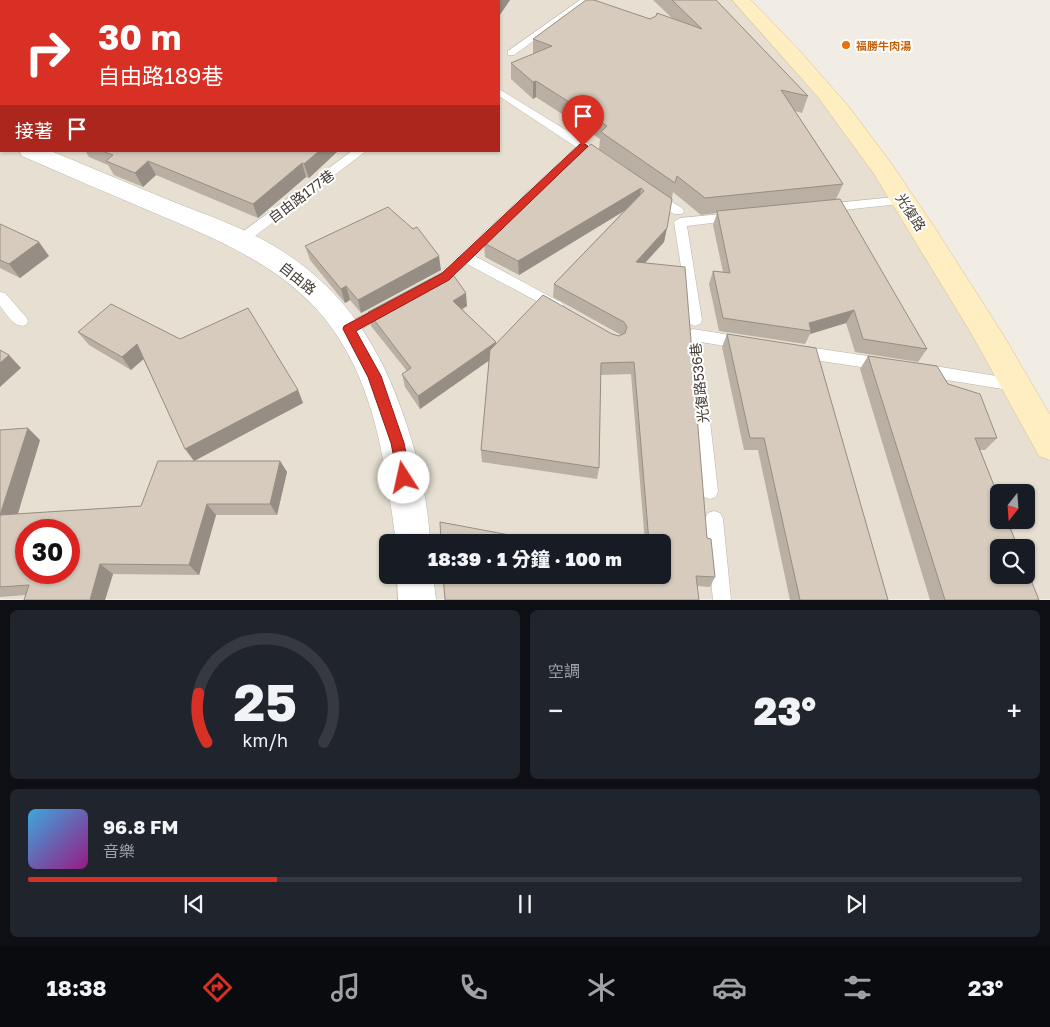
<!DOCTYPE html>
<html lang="zh-TW">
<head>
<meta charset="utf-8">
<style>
  :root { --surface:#171b24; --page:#20242c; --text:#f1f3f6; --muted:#9ea1a6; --line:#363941; --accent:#d93025 }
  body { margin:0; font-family:"Golos Text","Noto Sans TC",sans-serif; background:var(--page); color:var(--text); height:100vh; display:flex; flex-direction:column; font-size:19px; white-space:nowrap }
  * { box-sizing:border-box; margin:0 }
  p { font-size:16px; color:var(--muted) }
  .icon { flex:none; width:28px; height:28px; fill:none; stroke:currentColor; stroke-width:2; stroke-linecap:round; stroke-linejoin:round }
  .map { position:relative; height:600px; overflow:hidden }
  .drawer { display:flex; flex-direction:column; gap:10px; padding:10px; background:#0d0f14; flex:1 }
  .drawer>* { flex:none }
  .guide { position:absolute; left:0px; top:0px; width:500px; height:152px; box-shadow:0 1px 4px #0004; background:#d93025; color:#fff; overflow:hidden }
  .needle { width:32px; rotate:197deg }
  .tools { position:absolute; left:990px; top:484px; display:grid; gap:10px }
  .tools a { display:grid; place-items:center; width:45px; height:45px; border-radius:8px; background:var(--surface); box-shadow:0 1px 4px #0004; font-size:25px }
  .speed { position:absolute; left:15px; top:519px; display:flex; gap:10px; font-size:25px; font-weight:700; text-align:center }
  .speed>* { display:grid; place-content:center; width:65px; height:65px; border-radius:50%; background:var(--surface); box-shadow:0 1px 4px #0004; line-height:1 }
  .speed .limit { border:8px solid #d22; background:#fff; color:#111 }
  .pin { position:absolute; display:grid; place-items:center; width:42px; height:42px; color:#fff; margin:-51px -21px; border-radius:50% 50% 50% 0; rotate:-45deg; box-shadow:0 0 5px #0007 }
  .pin .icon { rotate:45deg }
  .me { position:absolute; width:55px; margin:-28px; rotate:350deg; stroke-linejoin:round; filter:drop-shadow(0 0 4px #0008) }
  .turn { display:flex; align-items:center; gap:18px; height:105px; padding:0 15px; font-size:22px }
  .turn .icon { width:65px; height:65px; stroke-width:2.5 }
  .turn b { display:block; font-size:35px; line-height:42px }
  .then { display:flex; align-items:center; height:48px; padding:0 15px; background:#0003; gap:10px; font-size:19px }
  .big { font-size:38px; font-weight:800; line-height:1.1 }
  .drawer .widget { flex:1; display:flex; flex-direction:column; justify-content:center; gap:8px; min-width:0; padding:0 18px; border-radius:8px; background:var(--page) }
  .drawer .dial { align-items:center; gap:0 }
  .dial svg { height:130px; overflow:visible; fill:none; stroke:var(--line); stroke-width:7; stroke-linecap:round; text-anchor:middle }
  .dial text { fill:var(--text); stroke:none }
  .song { display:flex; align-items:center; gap:15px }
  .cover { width:60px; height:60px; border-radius:8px; background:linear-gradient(135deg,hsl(200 70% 55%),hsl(310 70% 35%)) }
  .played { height:5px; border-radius:2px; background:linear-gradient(90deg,var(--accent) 25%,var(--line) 25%) }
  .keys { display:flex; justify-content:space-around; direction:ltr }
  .heat { display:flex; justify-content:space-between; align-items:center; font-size:28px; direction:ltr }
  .drawer .tiles { flex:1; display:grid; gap:10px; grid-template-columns:1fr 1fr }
  .widget:last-child { grid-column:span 2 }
  .trip { position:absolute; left:379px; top:534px; width:292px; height:50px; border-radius:8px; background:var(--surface); box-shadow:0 1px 4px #0004; font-weight:800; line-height:50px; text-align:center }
  .menu { display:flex; height:80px; justify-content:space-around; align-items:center; background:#090b0e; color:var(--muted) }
  .menu .icon { width:35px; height:35px }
  .menu .selected { color:var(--accent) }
  .menu b { font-size:22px; color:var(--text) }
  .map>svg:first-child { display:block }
</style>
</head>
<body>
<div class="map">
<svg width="1050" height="600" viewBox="0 0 1050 600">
  <rect width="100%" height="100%" fill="#f2ede4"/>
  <path fill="#e6dfd2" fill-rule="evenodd" d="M0 0H736L881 150 1050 450V599H0ZM1 1H499V151H1ZM999 492H1026V520H999ZM26 530H69V572H26ZM388 542H662V575H388ZM999 548H1026V575H999Z"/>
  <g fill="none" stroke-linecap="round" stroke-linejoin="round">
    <g stroke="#beb5a7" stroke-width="1">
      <g id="service">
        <rect x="209" y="0" width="11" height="1"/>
        <polygon points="580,0 590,0 514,55 508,55 508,51"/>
        <path d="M499 89 587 143 596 151 590 155 583 152 475 256 562 303 564 307 562 311 557 312 467 264C458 273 445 290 430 286L428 282 430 278 440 273 576 147 499 96Z"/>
        <polygon points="352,151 366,151 247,242 237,242 236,239 237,236"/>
        <polygon points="655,192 682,208 684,211 682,214 674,214 651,199 649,196"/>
        <polygon points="904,196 908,197 910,200 908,203 825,212 819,208 825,204"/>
        <polygon points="732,213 738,217 736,220 687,226 702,320 700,324 695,326 690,324 674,222 680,218"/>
        <path d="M0 292 5 293 26 317 28 321 26 325C14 329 7 314 0 306Z"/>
        <polygon points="385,304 390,305 392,309 390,313 354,333 349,335 344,333 342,329 344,325"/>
        <polygon points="693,329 743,337 748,339 750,343 748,347 743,349 701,342 718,491 716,497 710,499 704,497 702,491 686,335 688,331"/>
        <polygon points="801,346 881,358 886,360 888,364 886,368 881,370 801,358 796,356 794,352 796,348"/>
        <polygon points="922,364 1015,379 1020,380 1023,385 1020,390 1015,391 922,376 917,374 915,370 917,366"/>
        <polygon points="714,511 720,513 723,519 731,600 713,600 705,519 708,513"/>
      </g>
    </g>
    <g stroke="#beb5a7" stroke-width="1">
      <g id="minor">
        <rect x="0" y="132" width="1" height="14"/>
        <path d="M19 151H51C94 169 137 187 181 205 210 216 240 227 267 242 338 281 379 342 404 417 418 457 428 500 430 542H396C386 472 378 399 338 337 295 270 221 241 150 211 108 193 65 175 22 156Z"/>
        <polygon points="397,575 433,575 436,600 398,600"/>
      </g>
    </g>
    <g stroke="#d3c093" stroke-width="1">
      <polygon id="secondary" points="732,0 751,0 799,50 849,107 891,163 935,228 1004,336 1050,415 1050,460 1039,456 971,333 874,174 818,97"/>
    </g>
    <use href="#service" fill="#fff" fill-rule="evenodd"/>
    <use href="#minor" fill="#fff" fill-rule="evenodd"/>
    <use href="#secondary" fill="#ffeec1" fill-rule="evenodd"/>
  </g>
  <g fill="#b9afa3">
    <polygon points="320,0 510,0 499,16 499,1 317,1"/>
    <polygon points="653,0 716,0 808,96 802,113 795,111 843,184 836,199 927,349 918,362 855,352 846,323 810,334 805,344 719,331 709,284 713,271 723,272 713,225 717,213 701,215 673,192 664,242 645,263 715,577 710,587 697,586 648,577 648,575 662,575 662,542 645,542 631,374 600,375 599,468 597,479 482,462 481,450 489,360 420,409 405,387 402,374 407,371 371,326 368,312 467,306 462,309 496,344 612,334 619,336 621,335 553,297 554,284 625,210 519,275 485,257 484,243 627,168 599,149 600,139 536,97 533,99 511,79 511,63 533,54 533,39 650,19 672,18"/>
    <polygon points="83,151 338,151 309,178 306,177 258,218 156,175 143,187 114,175 108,165 89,157 86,152"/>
    <polygon points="0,224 49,256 20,278 0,268"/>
    <polygon points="413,229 441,270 361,313 350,300 345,303 310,260 305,246"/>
    <polygon points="78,332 180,339 298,390 303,403 194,461 280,461 287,472 277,515 216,515 199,575 113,574 105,600 24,600 26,595 0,597 0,430 40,440 18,514 141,506 194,461 143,359 131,370 89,345"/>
    <polygon points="727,334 888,600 790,600 758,450 744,450 722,347"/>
    <polygon points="868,356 948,384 997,438 985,450 980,450 1039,600 930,600 860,369"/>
  </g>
  <g fill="#968e84">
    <polygon points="500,0 510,0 499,16 499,2"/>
    <polygon points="536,81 536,97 533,99 533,82"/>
    <polygon points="1,112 1,129 0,127 0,113"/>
    <polygon points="319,151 338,151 309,178 304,164"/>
    <polygon points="148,161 156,175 143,187 135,173"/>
    <polygon points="302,163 306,177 258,218 253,204"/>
    <polygon points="641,188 639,202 519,275 518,261"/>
    <polygon points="667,228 664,242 634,275 636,262"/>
    <polygon points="39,242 49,256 20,278 9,264"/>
    <polygon points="439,256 441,270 439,271 361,313 358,300"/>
    <polygon points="346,286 350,300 345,303 341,289"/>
    <polygon points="466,293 467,306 455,314 453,301"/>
    <polygon points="854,310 846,323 810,334 811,331 809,323"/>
    <polygon points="496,342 497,355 420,409 418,396"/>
    <polygon points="137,344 146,357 131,370 122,357"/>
    <polygon points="9,355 21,368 0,387 0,363"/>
    <polygon points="298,390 303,403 194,461 185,449"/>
    <polygon points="28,428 40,440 14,526 0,515"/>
    <polygon points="280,461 287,472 277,515 270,504"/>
    <polygon points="207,504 216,515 199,575 189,565"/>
    <polygon points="100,564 113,574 105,600 90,600"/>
  </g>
  <g fill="#d7cbbd" stroke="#968e84" fill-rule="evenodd">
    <polygon points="0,0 194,0 197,1 1,1 1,112 0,113"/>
    <polygon points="320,0 395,0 393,1 317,1"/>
    <polygon points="411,0 441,0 440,1 420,1"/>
    <polygon points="446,0 500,0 499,2 499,1 455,1"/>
    <polygon points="586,0 594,0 650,19 656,16 657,13 702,29 672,0 716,0 808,96 781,90 843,184 705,198 677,176 675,183 601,132 607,126 536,81 533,82 511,63 552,46 533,39"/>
    <polygon points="591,144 672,199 667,228 636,262 685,267 707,538 711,539 715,577 696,576 699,600 445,600 443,575 620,575 652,578 652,575 662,575 662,542 649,542 634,362 601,363 599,468 481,450 490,350 543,295 612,334 619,336 625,333 627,327 624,322 554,284 644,191 641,188 518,261 484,243"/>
    <polygon points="102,151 319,151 304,164 302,163 253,204 148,161 135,173 106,161 113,155"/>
    <polygon points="840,199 927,349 863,339 854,310 809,323 811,331 723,318 713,271 730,273 717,211"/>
    <polygon points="388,207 413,229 417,227 439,256 358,300 346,286 341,289 305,246"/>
    <polygon points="0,224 39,242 9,264 0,260"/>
    <polygon points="449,269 466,293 453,301 496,342 418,396 402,374 411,368 368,312"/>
    <polygon points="111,304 180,339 248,308 298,390 185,449 137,344 122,357 78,332"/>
    <polygon points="727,334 816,348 888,600 800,600 764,438 750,438"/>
    <polygon points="0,350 9,355 0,363"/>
    <polygon points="868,356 937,366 948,384 980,394 997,438 975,438 999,498 999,520 1007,520 1018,548 999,548 999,575 1026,575 1026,568 1039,600 945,600"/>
    <polygon points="28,428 0,515 0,430"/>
    <path d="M158 461H280L270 504H207L189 565 100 564 90 600H24L29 585 0 587V515L141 506ZM26 530H69V572H26Z"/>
    <polygon points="440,522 547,542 441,542"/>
  </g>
  <polygon fill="#d93025" stroke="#8d1f18" points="583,143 588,146 586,148 449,280 356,331 381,376 404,443 411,478 409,483 404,485 399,483 391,443 368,377 343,329 344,326 441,274 580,144"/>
  <circle fill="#e8710a" stroke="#fff" stroke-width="2" cx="846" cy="45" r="5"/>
  <g text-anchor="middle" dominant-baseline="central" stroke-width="4" stroke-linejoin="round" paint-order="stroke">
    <g font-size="11" font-weight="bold" fill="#c56008" stroke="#fff" text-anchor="start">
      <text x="856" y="45">福勝牛肉湯</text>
    </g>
    <g font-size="14" fill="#443d34" stroke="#fff">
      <text transform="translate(301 196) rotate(-37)">自由路177巷</text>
      <text transform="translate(911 212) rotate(57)">光復路</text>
      <text transform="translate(298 278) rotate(39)">自由路</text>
      <text transform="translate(699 383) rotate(-96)">光復路536巷</text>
    </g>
  </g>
</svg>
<div class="tools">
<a><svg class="needle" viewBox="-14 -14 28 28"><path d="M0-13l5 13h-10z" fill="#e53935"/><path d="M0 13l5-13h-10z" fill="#9ea1a6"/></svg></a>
<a><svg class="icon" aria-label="search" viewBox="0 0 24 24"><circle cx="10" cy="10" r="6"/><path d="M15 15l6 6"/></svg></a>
</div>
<div class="speed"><div class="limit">30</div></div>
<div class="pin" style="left:583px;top:146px;background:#d93025"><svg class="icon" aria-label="arrive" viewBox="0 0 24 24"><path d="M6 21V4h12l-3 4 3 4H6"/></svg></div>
<svg class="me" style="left:404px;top:478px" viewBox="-20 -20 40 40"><circle r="19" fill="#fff"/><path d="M0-13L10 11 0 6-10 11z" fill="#d93025"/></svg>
<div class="trip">18:39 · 1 分鐘 · 100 m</div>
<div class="guide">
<div class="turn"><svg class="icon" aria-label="right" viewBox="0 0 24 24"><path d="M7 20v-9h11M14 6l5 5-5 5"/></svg><div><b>30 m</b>自由路189巷</div></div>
<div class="then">接著<svg class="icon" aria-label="arrive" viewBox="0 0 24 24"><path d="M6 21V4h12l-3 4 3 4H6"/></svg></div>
</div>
</div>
<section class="drawer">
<div class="tiles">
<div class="widget dial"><svg viewBox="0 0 100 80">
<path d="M14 69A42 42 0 1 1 86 69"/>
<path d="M14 69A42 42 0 0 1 9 39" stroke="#d93025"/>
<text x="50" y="56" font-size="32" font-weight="700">25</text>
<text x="50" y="72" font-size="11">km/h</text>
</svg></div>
<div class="widget"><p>空調</p>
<div class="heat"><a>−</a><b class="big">23°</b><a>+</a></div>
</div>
<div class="widget">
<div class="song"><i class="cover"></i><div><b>96.8 FM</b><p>音樂</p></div></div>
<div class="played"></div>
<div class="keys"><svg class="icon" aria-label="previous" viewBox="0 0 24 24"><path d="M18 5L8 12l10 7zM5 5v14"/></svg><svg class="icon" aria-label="pause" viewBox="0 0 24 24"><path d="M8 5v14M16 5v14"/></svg><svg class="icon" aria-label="next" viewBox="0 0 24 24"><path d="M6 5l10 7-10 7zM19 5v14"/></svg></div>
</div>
</div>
</section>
<nav class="menu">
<b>18:38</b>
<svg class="icon selected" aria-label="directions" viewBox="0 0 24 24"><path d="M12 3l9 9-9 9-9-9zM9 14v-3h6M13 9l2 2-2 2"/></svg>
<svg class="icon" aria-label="music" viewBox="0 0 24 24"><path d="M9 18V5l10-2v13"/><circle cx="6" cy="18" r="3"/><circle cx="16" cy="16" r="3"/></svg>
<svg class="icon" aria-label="phone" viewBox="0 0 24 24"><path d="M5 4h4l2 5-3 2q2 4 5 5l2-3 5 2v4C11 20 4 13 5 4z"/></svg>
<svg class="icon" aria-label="climate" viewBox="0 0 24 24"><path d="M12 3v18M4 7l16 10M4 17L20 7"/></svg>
<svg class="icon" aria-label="car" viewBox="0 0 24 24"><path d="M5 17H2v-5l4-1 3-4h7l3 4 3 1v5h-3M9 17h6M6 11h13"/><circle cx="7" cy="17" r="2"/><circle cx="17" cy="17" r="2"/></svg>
<svg class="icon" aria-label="filters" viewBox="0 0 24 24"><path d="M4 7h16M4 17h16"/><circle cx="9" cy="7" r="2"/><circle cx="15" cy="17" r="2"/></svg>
<b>23°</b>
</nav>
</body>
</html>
